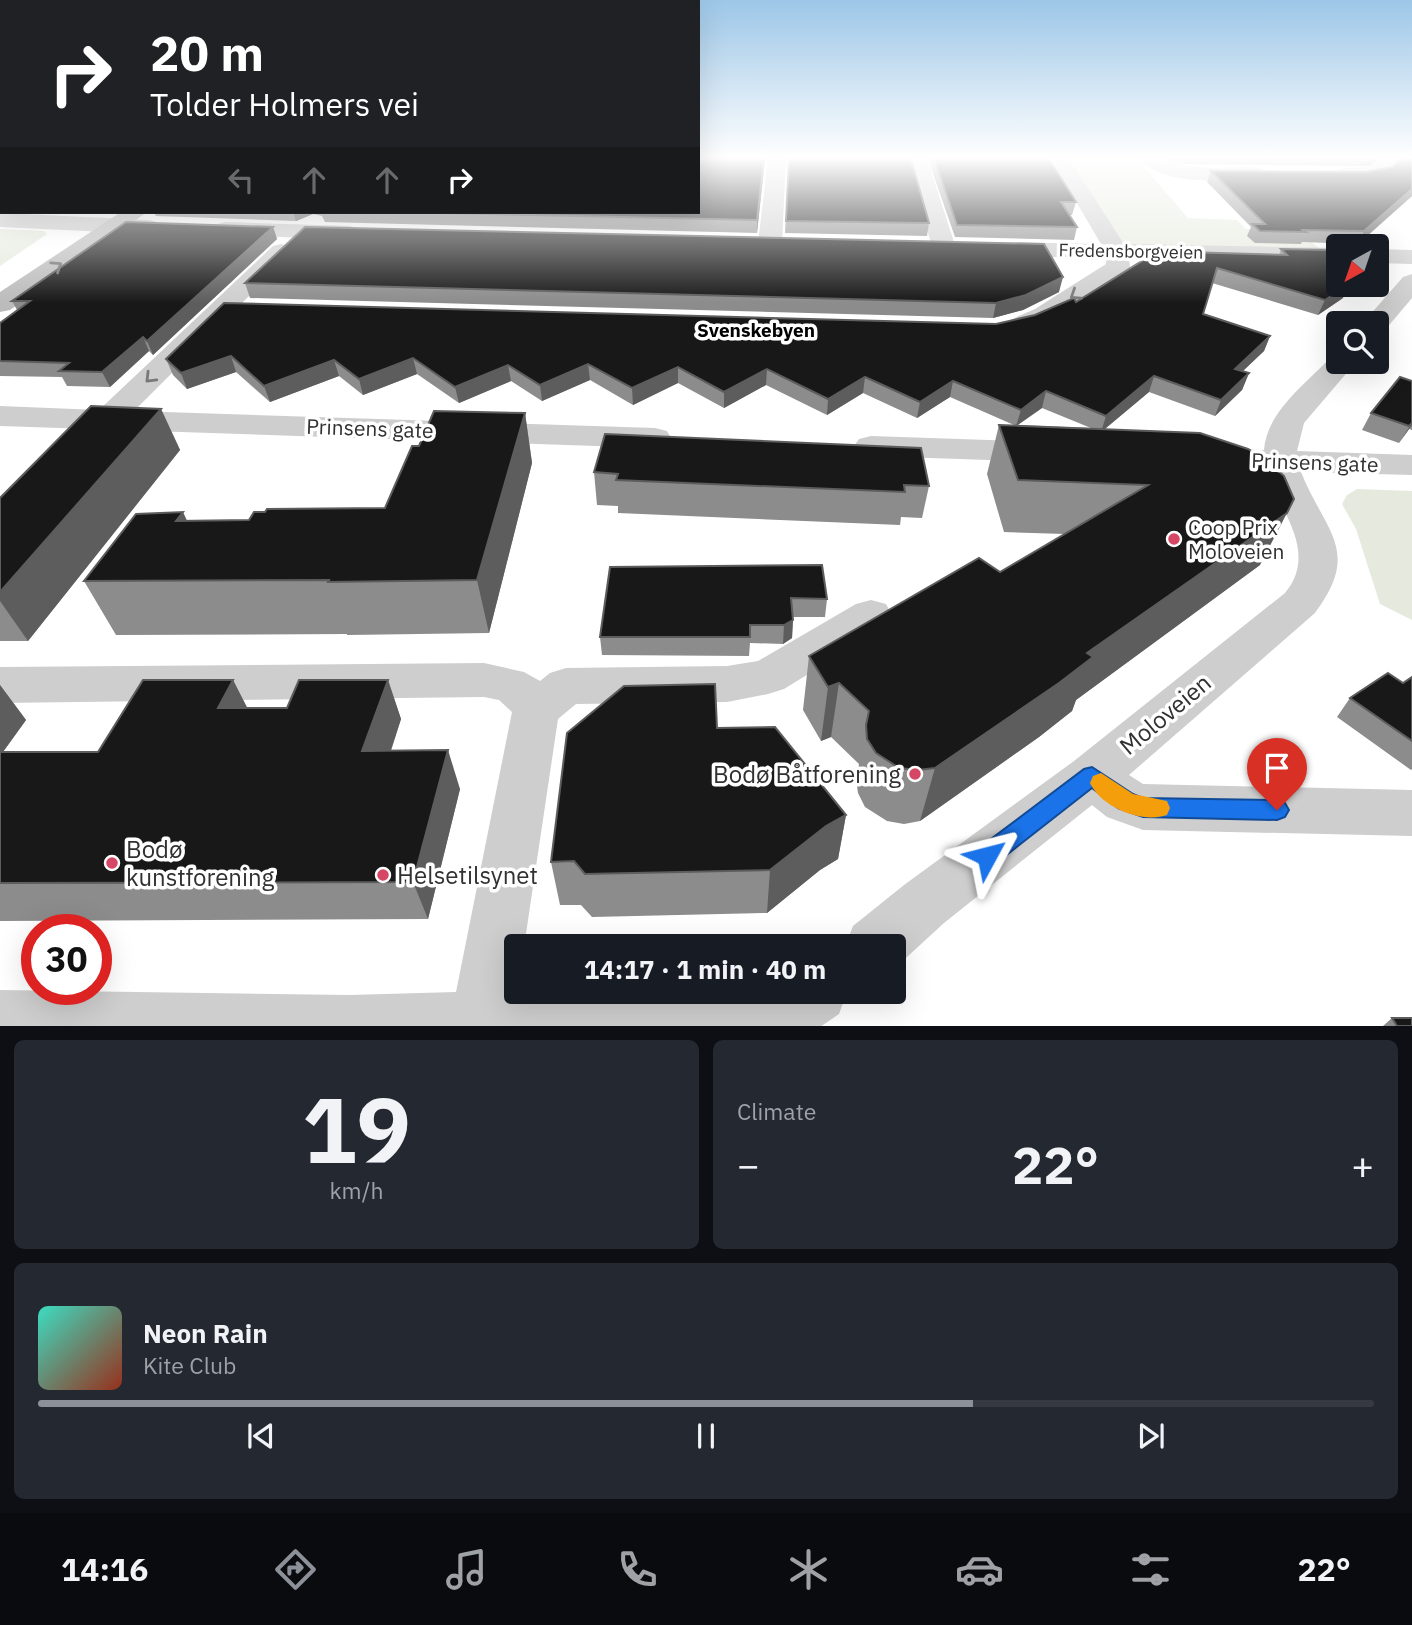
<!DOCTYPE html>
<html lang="en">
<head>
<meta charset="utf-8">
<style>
  :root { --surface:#171b24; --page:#242831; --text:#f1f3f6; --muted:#9ea1a6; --line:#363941; --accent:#8c9099 }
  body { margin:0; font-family:"IBM Plex Sans",sans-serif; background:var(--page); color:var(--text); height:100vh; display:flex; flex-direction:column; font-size:26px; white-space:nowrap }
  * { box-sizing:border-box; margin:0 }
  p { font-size:23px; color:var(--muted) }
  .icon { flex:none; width:38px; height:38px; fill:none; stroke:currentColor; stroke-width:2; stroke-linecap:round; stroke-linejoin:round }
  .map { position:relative; height:1026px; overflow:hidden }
  .sheet { display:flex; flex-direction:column; gap:14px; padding:14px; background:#0d0f14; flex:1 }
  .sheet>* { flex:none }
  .hud { position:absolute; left:0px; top:0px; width:700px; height:214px; box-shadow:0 7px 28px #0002; background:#202124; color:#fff; overflow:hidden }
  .needle { width:46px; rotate:220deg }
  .controls { position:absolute; left:1326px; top:234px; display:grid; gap:14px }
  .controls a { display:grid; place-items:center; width:63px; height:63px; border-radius:7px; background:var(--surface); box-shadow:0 7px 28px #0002; font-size:35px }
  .speed { position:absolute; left:21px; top:914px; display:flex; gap:14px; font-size:35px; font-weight:700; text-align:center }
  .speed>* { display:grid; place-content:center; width:91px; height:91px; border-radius:50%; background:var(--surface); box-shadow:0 7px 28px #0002; line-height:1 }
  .speed .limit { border:10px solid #d22; background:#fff; color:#111 }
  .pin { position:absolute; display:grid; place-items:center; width:60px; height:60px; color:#fff; margin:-72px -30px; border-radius:50% 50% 50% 0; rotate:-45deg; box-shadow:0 0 7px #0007 }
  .pin .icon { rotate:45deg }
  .me { position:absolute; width:77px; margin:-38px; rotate:52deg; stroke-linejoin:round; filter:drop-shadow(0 0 5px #0008) }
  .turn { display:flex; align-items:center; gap:24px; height:147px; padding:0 35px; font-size:32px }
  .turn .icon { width:91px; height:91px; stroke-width:2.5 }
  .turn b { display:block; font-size:49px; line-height:60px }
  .lanes { display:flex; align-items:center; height:66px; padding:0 35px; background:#0003; justify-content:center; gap:35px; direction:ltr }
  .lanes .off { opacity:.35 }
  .big { font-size:52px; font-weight:800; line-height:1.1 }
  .sheet .tile { flex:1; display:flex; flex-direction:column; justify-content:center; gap:10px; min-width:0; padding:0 24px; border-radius:10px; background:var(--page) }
  .sheet .dial { align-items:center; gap:0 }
  .dial b { font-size:91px; line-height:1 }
  .song { display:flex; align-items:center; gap:21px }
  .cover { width:84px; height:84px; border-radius:10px; background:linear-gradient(135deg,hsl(170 70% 55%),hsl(10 70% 35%)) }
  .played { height:7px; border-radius:4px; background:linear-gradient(90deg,var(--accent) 70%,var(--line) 70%) }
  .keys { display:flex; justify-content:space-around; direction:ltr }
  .heat { display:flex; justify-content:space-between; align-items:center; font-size:38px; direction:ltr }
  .sheet .tiles { flex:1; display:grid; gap:14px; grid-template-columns:1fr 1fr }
  .tile:last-child { grid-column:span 2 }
  .trip { position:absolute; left:504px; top:934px; width:402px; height:70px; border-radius:7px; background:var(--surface); box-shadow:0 7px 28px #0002; font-weight:800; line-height:70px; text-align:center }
  .menu { display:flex; height:112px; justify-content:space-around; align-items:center; background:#090b0e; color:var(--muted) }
  .menu .icon { width:49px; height:49px }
  .menu .on { color:var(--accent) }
  .menu b { font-size:32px; color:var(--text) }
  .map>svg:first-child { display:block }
</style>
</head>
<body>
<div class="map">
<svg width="1412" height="1027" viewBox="0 0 1412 1027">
  <rect width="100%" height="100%" fill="#fff"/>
  <g fill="#e6eade">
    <polygon points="1067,159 1137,159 1188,218 1237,220 1246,229 1297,231 1324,252 1125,246"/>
    <polygon points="0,229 44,231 47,234 0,266"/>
    <polygon points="1357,489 1412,491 1412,620 1380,604 1356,529 1342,504 1347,495"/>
  </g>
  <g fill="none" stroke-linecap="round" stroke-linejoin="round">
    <g fill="#cecece" fill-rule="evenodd">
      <polygon points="768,159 786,159 782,243 778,248 762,248 758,243"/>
      <polygon points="909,159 927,159 956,248 952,253 936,253 932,248"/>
      <path d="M1051 159H1069L1124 244 1339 248V262L1129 258 1130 267 1127 272C1100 290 1041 339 1010 332L1006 326 1010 320 1035 309 1106 264V258L998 256 990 254 986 249 990 244 998 242 1101 244Z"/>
      <path d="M1140 159C1167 159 1192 169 1221 168 1234 168 1260 163 1269 174L1259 180C1227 180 1162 187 1140 159Z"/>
      <path d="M1383 159H1404C1399 166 1390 174 1383 177 1370 181 1336 185 1328 175 1339 163 1365 173 1383 159Z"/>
      <polygon points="0,213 149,220 157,222 160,227 157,232 149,234 0,227"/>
      <polygon points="225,222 349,226 357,228 360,233 357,238 349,240 217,234 214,229 217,224"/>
      <polygon points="281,244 289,246 293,251 289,256 134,411 655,428 667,431 671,438 667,445 655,448 0,426 0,406 99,410 273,246"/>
      <polygon points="1377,249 1412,250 1412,264 1377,263"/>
      <polygon points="1412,274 1412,298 1385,330 1377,332 1377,324 1362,324 1403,277"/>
      <path d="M1339 354V362H1356L1304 423 1297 451 1412 455V475L1301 472C1325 532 1362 550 1315 613L1129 775 1143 784 1412 790V836L1143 830 1107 817 1092 805 944 923 895 968 894 947H845L853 926 904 885 1074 761 1285 593C1319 552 1280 511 1266 471L1205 466 1200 459 1205 452 1217 449 1264 450C1267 411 1307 383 1332 356Z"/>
      <polygon points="871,436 1044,442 1056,445 1061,452 1056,459 1044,462 871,456 859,453 854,446 859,439"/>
      <polygon points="871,600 886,604 892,615 886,626 784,689 768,694 727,702 576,704 558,719 524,947 516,947 516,992 847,992 839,1014 820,1027 0,1027 0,990 350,995 456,992 512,712 499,700 484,697 0,703 0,667 484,663 524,672 540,681 550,673 566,668 727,666 758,661 856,604"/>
    </g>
    <polygon fill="#bbb" fill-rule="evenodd" points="121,212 147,212 10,310 0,312 0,292"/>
  </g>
  <g fill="#8c8c8c" fill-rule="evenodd">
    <rect x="0" y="159" width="2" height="47"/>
    <polygon points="765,159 757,233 325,222 322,216 313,214 296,221 156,216 154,213 149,212 698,212"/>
    <polygon points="789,159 929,223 927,236 785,233"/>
    <polygon points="928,159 1049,159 1076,202 1072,215 1069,215 1077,227 1074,240 955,237"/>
    <polygon points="1167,159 1379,159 1371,165 1360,166 1184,164 1169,161"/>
    <polygon points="1412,159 1412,196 1358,244 1302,242 1301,244 1255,243 1247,236 1251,227 1207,182 1211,171 1366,172 1392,167"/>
    <polygon points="273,227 277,239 153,355 149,351 110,387 67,386 62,377 0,376 0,323 17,310 12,301"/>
    <path d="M1281 249 1339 258V285L1343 298 1318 315 1212 283 1203 314 1270 336 1264 351 1243 371 1249 373 1242 390 1215 416 1149 392 1105 429 1260 565 1076 700 1072 711 1039 737 920 821 904 824 887 821 865 807 858 793 856 779 859 764 831 737 821 741 803 710 809 656 1000 572 1065 534 1004 532 987 474 999 425H1014L950 397 917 418 863 393 827 415 766 385 724 408 678 383 633 405 590 380 542 401 511 381 459 403 417 374 363 395 339 376 270 402 236 372 187 389 173 375 166 359 996 324 1035 315 1076 302 1170 252 1279 255ZM1042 408 1091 428 1018 425Z"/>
    <polygon points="245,283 1059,292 1023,310 993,318 250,298"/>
    <polygon points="1412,381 1412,430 1409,429 1399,443 1362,430 1371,413"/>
    <polygon points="161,409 180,450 28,641 0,641 0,498"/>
    <polygon points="525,413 532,463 489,633 347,635 347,634 116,635 84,581 187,521 249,520 265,512 385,508 419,446"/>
    <polygon points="594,472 929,486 922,518 901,517 900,525 618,513 618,506 597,505"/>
    <polygon points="822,565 827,599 825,617 793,617 792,638 783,644 750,643 749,656 602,655 600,637"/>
    <polygon points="1412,677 1412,769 1411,770 1337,717 1350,698 1403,683"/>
    <polygon points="233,680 247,708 287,708 388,680 401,719 391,751 460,789 428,919 0,921 0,685 26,720 3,752 98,752"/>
    <polygon points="717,728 846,815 838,859 820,870 767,913 592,917 581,905 560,905 551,862"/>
    <polygon points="1392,1018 1412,1026 1383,1026"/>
  </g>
  <g fill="#5d5d5d">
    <polygon points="764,159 765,159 757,233 757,220"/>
    <polygon points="1363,159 1379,159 1371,165 1360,166"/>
    <polygon points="1412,189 1412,196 1358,244 1364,231"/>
    <polygon points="293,212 313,212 313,214 296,221"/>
    <polygon points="273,227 277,239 153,355 147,341"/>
    <polygon points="1063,277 1059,292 1023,310 993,318 996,303"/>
    <polygon points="1348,285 1349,285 1343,298 1318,315 1325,300"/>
    <polygon points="1270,336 1264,351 1228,385 1235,369"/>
    <polygon points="143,337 149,351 110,387 102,372"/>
    <polygon points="231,356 236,372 187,389 181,373"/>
    <polygon points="413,358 417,374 363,395 359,379"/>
    <polygon points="334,360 339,376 270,402 264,386"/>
    <polygon points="588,364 590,380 542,401 540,385"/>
    <polygon points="508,365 511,381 459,403 455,387"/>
    <polygon points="678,367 678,383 633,405 632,388"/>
    <polygon points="767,369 766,385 724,408 724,392"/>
    <polygon points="1249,373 1242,390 1215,416 1221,400"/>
    <polygon points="1154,376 1149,392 1101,432 1106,416"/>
    <polygon points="865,377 863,393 827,415 828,399"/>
    <polygon points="953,381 950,397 917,418 920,402"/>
    <polygon points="1046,391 1042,408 1016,426 1021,410"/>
    <polygon points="161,409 180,450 28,641 0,601 0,592"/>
    <polygon points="525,413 532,463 489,633 477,580"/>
    <polygon points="1412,423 1412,425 1399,443"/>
    <polygon points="183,512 207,564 176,521"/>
    <polygon points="1287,513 1260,565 1076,700 1072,711 1039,737 920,821 935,768 1087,653"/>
    <polygon points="793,620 792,638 783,644 784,625"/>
    <polygon points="233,680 253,719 218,708"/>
    <polygon points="388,680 401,719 378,789 362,751"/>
    <polygon points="839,683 831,737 821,741 828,687"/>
    <polygon points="0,685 26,720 0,756"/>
    <polygon points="448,750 460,789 428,919 413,882"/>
    <polygon points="846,815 838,859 820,870 767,913 770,870 826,826"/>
  </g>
  <g fill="#181818" stroke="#5d5d5d" stroke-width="2">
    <rect x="0" y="159" width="2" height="35"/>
    <polygon points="698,159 764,159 757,220 398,212 698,212"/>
    <polygon points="789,159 911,159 929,223 786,221"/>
    <polygon points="934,159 1049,159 1076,202 1061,202 1077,227 957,225"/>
    <polygon points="1401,159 1412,159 1412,189 1364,231 1303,230 1306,232 1260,231 1252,224 1265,224 1211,171 1366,172 1392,167"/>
    <polygon points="126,222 273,227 147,341 143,337 102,372 59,371 69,363 0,361 0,323 30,301 12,301"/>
    <polygon points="305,227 1044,244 1063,277 1026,295 996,303 245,283"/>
    <polygon points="1161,249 1170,252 1175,249 1185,252 1287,255 1281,249 1330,250 1339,258 1339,267 1332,267 1339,273 1339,285 1348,285 1325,300 1217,268 1203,314 1270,336 1235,369 1249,373 1221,400 1154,376 1106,416 1046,391 1021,410 953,381 920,402 865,377 828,399 767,369 724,392 678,367 632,388 588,364 540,385 508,365 455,387 413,358 359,379 334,360 264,386 231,356 181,373 166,359 224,303 996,324 1035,315 1074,298 1076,302"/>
    <polygon points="1400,377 1412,381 1412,423 1409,426 1371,413"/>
    <polygon points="91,406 161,409 0,592 0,498"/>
    <polygon points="434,411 525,413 477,580 328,582 329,580 84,581 136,514 183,512 176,521 249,520 254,512 265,512 267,509 385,508 412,446 419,446"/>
    <polygon points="999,425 1200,433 1248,449 1265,459 1284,476 1294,499 1287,513 1087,653 1093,657 1059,683 935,768 918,770 899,768 876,753 867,739 866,725 869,711 839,683 828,687 809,656 979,558 1000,572 1148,485 1018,480"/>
    <polygon points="605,434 921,448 929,486 904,485 905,492 616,480 618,474 594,472"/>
    <polygon points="822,565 827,599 791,598 793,620 784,625 750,625 750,637 600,637 610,567"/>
    <polygon points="1388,673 1403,683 1412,677 1412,741 1350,698"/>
    <polygon points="143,680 233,680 218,708 287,708 299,680 388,680 362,751 448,750 413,882 0,883 0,752 98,752"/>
    <polygon points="715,684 717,728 775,727 846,815 826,826 770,870 585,874 574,861 551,862 567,733 624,686"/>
    <polygon points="1392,1018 1412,1018 1412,1026 1397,1026"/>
  </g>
  <defs><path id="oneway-chevron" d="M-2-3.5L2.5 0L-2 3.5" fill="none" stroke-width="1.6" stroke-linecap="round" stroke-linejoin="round" transform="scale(1.75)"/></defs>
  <use stroke="#6f6f6f" href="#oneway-chevron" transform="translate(57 266) rotate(-34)"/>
  <g stroke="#787878">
    <use href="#oneway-chevron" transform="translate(1075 295) rotate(147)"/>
    <use href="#oneway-chevron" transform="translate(150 378) rotate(135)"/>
  </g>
  <linearGradient id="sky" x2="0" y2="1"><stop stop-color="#9cc6e7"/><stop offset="0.52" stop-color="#fff"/><stop offset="1" stop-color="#fff" stop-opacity="0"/></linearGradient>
  <rect width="1412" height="303" fill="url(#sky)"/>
  <polygon fill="#1a73e8" stroke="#114b97" stroke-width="2" points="1092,767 1133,794 1143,798 1277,800 1285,803 1289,810 1285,817 1277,820 1143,817 1118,808 1092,788 995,864 987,867 979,864 975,856 979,848 1084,769"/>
  <path fill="#f59e0b" d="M1101 773 1133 794 1167 801 1170 808 1167 815C1142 824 1101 807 1090 783L1093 776Z"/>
  <g fill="#d54764" stroke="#fff" stroke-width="2.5">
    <circle cx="1174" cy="539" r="7"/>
    <circle cx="915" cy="774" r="7"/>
    <circle cx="112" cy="863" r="7"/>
    <circle cx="383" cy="875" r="7"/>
  </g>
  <g text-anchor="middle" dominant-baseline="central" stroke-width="7" stroke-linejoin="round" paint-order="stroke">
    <g font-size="18" fill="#313131" stroke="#fff">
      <text transform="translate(1131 251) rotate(1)">Fredensborgveien</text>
    </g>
    <g font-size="19" font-weight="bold" fill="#000" stroke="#fff">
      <text x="756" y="330">Svenskebyen</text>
    </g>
    <g font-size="21" fill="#313131" stroke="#fff">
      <text transform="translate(370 428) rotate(2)">Prinsens gate</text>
      <text transform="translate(1315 462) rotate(2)">Prinsens gate</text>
    </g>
    <g font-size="21" fill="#313131" stroke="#fff" text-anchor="start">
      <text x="1188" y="527">Coop Prix<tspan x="1188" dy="24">Moloveien</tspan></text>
    </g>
    <g font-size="24" fill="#313131" stroke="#fff">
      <text transform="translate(1165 714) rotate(-40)">Moloveien</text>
    </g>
    <g font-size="24" fill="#313131" stroke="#fff" text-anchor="start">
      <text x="901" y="774" text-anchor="end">Bodø Båtforening</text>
      <text x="126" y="849">Bodø<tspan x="126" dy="28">kunstforening</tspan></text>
      <text x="397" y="875">Helsetilsynet</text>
    </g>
  </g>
</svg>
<div class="controls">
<a><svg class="needle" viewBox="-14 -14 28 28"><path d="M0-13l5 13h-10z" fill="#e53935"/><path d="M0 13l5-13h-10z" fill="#9ea1a6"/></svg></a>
<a><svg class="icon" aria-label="search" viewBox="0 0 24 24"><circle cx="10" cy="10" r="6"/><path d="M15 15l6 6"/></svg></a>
</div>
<div class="speed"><div class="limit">30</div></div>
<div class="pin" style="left:1277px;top:810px;background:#d93025"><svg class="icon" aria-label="arrive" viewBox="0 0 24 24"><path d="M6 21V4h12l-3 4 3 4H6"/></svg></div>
<svg class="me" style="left:987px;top:856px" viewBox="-20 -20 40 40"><path d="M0-17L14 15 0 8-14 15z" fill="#1a73e8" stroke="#fff" stroke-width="4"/></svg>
<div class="trip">14:17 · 1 min · 40 m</div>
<div class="hud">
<div class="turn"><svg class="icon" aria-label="right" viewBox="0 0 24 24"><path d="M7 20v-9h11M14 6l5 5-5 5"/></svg><div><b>20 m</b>Tolder Holmers vei</div></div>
<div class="lanes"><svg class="icon off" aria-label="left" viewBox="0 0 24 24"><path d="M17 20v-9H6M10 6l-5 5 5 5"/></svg><svg class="icon off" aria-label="ahead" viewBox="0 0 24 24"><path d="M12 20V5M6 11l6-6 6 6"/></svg><svg class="icon off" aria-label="ahead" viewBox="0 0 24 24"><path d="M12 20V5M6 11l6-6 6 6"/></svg><svg class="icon" aria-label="right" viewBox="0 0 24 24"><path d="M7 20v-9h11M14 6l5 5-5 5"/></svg></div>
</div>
</div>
<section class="sheet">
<div class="tiles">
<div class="tile dial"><b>19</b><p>km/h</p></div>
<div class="tile"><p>Climate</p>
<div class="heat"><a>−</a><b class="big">22°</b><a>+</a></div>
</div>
<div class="tile">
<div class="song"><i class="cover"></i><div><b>Neon Rain</b><p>Kite Club</p></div></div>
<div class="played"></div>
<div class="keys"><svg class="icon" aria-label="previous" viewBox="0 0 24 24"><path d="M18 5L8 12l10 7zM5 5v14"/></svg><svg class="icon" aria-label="pause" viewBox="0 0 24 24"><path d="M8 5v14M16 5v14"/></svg><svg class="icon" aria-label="next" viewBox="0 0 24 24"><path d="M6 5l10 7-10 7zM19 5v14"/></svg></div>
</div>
</div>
</section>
<nav class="menu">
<b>14:16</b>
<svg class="icon on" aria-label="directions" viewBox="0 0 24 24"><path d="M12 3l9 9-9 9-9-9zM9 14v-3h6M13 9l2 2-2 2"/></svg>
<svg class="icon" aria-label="music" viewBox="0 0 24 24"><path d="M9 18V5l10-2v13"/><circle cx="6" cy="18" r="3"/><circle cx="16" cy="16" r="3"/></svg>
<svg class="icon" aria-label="phone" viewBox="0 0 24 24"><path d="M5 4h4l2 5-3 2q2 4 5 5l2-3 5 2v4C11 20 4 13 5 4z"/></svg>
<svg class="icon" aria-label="climate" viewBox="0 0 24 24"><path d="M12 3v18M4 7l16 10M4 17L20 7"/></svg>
<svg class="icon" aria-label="car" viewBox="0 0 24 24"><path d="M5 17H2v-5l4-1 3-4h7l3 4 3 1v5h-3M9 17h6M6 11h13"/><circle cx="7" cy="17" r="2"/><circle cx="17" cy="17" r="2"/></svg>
<svg class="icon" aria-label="filters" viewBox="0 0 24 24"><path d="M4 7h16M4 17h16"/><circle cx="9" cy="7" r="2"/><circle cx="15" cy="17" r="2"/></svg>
<b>22°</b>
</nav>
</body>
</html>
